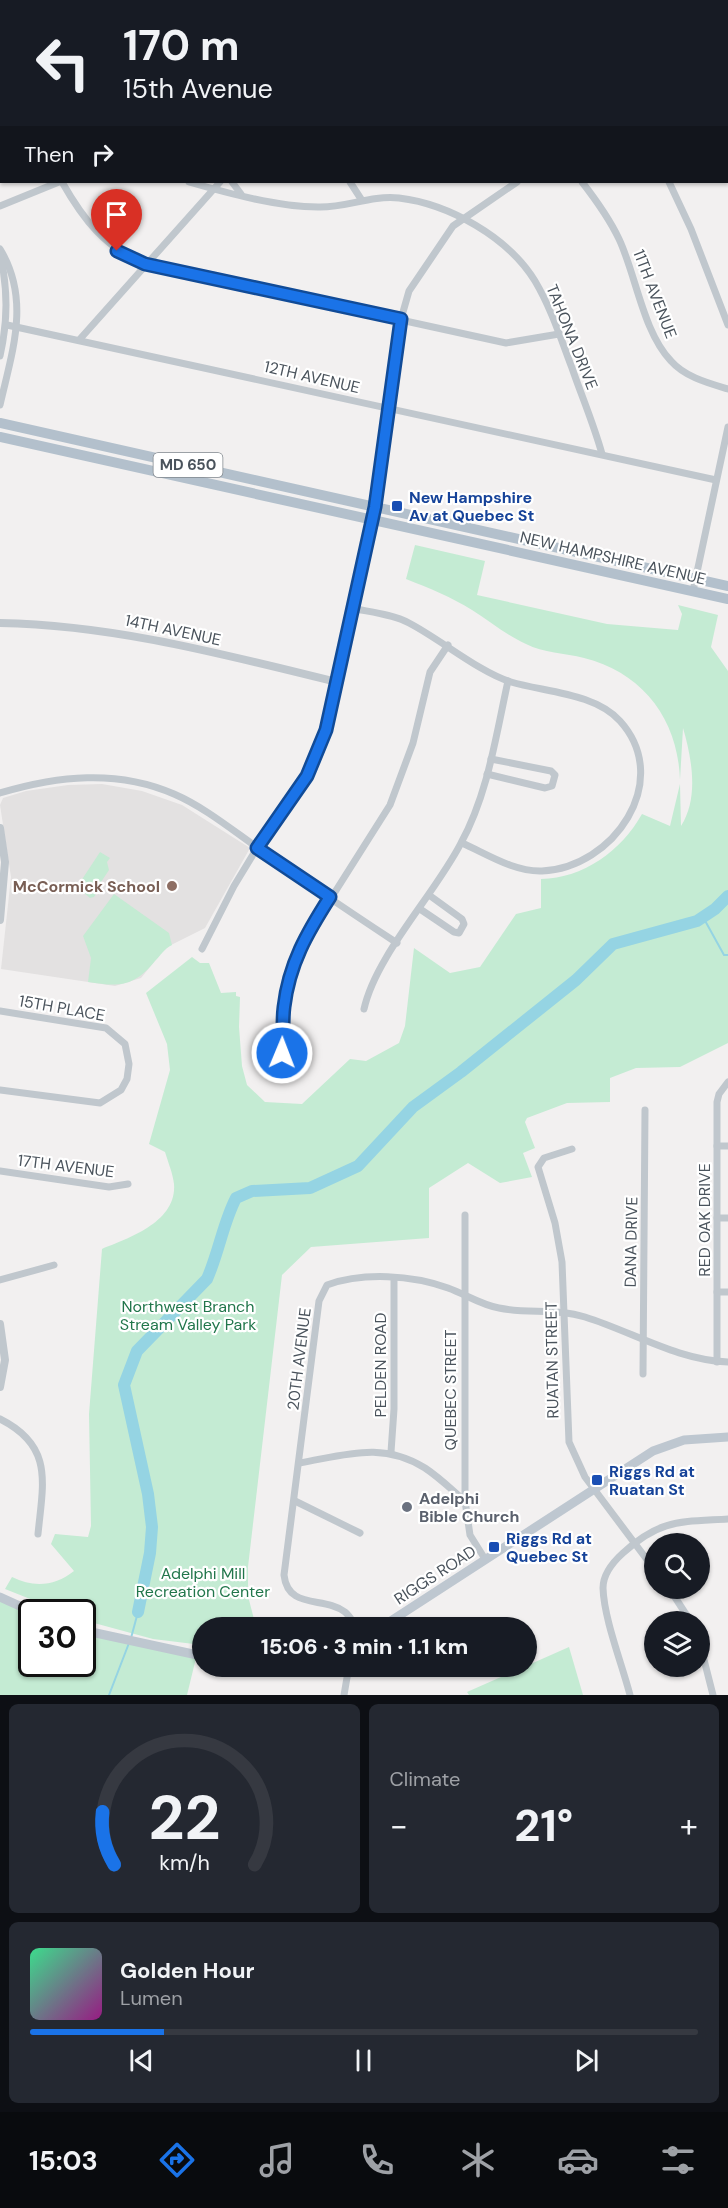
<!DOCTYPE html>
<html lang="en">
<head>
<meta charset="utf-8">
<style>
  :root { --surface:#171b24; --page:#242831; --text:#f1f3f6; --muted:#9ea1a6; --line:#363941; --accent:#1a73e8 }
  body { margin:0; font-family:"DM Sans",sans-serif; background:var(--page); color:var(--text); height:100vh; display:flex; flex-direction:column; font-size:22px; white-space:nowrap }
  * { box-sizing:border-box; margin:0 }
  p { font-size:20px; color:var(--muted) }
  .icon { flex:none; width:33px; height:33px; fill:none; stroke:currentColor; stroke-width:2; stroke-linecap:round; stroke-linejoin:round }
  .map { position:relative; height:1695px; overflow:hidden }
  .panel { display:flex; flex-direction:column; gap:9px; padding:9px; background:#0d0f14; flex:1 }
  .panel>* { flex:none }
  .guide { position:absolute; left:0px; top:0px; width:729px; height:183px; box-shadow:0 2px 4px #0004; background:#171b24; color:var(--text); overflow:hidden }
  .controls { position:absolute; left:644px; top:1533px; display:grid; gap:12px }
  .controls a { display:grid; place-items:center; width:66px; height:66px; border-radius:50%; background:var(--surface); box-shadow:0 2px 4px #0004; font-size:30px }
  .speed { position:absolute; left:18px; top:1599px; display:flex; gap:12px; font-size:30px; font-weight:700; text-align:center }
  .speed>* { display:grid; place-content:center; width:78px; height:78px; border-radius:50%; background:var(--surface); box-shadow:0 2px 4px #0004; line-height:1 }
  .speed .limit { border:3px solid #111; border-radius:9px; background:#fff; color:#111 }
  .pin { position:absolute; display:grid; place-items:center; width:51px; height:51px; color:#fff; margin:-62px -26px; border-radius:50% 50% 50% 0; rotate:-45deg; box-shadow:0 0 6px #0007 }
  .pin .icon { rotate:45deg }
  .me { position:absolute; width:66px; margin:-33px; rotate:1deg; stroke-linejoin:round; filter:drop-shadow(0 0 4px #0008) }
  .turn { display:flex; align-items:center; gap:21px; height:126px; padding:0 24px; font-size:27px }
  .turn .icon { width:78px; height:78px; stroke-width:2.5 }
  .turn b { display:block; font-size:42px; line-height:51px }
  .then { display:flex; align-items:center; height:57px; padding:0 24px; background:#0003; gap:12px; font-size:22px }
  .big { font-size:45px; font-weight:800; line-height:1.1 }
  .panel .card { flex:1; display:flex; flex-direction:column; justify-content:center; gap:9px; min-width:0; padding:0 21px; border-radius:9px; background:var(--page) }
  .panel .dial { align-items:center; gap:0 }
  .dial svg { height:156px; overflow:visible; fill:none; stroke:var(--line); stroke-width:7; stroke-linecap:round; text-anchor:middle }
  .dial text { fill:var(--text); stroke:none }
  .song { display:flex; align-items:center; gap:18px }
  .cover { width:72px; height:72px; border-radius:9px; background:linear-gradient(135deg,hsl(150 70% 55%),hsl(310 70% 35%)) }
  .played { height:6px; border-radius:3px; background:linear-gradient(90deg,var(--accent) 20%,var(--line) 20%) }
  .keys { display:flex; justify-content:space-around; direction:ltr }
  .heat { display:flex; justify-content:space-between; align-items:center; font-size:33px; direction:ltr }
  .panel .tiles { flex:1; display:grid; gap:9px; grid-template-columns:1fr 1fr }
  .card:last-child { grid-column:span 2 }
  .trip { position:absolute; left:192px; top:1617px; width:345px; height:60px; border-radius:30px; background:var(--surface); box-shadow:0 2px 4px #0004; font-weight:800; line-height:60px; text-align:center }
  .tabs { display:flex; height:96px; justify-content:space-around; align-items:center; background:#090b0e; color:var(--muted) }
  .tabs .icon { width:42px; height:42px }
  .tabs .on { color:var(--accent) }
  .tabs b { font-size:27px; color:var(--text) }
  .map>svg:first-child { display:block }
</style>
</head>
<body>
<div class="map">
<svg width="728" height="1695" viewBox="0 0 728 1695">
  <rect width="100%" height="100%" fill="#f2f0f0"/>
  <polygon fill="#e3e1e1" points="102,784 142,791 182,805 250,848 205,928 165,948 141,978 115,986 1,969 11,877 0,805 3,798 26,791 68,785"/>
  <g fill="#c4ebd3">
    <path d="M415 545 485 561 477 595 607 624 678 630 682 614 678 605 718 615 711 647 728 671V1043L680 1067 636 1068 610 1078V1102L567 1103 527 1118 525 1122 535 1148 523 1153 532 1177 500 1183 468 1163 429 1188V1238L311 1247 282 1275 248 1567V1596L256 1627 202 1628V1645L153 1639 83 1620 82 1612H63L5 1589 12 1577C34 1588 55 1586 74 1571L51 1544 55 1534 88 1537 91 1526 89 1414 102 1249C129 1238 177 1222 174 1184 173 1174 168 1162 165 1152L149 1144 170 1070 167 1044 146 993 192 957 200 963H209L221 993 236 992V996L240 997 239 1027 242 1066 247 1085 265 1102 302 1104 350 1059 366 1061 399 1043 405 1026 414 948 450 973 480 967 516 914 541 908V879C584 878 621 851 642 814L670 826 680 784 681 826C699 798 692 759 683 728L680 780C678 719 643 673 584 658 565 653 543 653 526 644 506 635 491 622 472 610 451 597 429 588 406 579Z"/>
    <polygon points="100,852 110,858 107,862 109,870 99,885 100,888 94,897 90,898 77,887"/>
    <path d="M114 894 169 933 172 945C164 949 161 955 155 961 134 987 119 987 88 982L91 958 83 936Z"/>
    <polygon points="0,1601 31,1614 32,1664 82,1664 83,1633 196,1658 187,1695 0,1695"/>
    <polygon points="569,1647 583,1695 469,1695 467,1692"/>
  </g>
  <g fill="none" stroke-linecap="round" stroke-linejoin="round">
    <g stroke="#95d4e3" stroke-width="2">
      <polyline points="703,917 724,955 728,955"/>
      <polyline points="131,1638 138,1612"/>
      <polyline points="109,1695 129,1643"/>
    </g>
    <path stroke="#95d4e3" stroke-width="12" d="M138 1612 150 1553 152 1527 148 1494 124 1385 137 1351 207 1279C219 1252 223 1223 236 1198L252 1191 310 1188 358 1166 413 1107 461 1072 576 980 613 944 697 921 715 909 728 896"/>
    <g stroke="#c0c7cd" stroke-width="7">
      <polyline points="233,0 234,2"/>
      <polyline points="329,0 330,2"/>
      <polyline points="159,2 165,0"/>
      <polyline points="0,38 2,40"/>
      <polyline points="728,143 728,144"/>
      <path d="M62 182C83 219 105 248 145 264L506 343 559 334"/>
      <path d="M189 182C227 193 278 207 318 207 346 208 370 195 399 198 449 204 508 237 535 281 551 308 561 339 572 368 582 397 594 425 602 454"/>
      <polyline points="232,182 241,194"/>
      <polyline points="350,182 361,199"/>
      <path d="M582 182C596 200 609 218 619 239 636 275 643 332 671 361 685 377 708 383 728 389"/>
      <polyline points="669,182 691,229 728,325"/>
      <polyline points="0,206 59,182"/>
      <path d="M0 249C31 300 12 352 0 405"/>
      <polyline points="7,325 716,480"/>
      <polyline points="80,339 220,182"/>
      <path d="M0 356C8 320 8 290 0 253"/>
      <polyline points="375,508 401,319 409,291 453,226 517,182"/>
      <polyline points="693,591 728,427"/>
      <path d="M351 608C369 612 392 614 409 623 440 639 479 672 511 682 545 692 595 693 620 721 674 781 613 868 542 871 514 872 487 854 462 843"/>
      <polyline points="487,774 545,788 552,786 555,775 551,771 491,759"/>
      <path d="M0 793C57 776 117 769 174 794 204 807 231 829 258 848 303 881 350 912 397 943"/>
      <polyline points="420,909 454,932 459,933 464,924 462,919 429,895"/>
      <polyline points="202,949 234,886 257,848"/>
      <path d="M364 1009C376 955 435 894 461 843 488 794 496 735 508 681"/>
      <polyline points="0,1011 106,1028 125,1044 129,1064 127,1079 121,1090 100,1103 0,1090"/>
      <polyline points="282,1053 287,984 297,952 390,805 413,743 430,672 448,645"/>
      <polyline points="717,1146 728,1146"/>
      <polyline points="572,1149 544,1158 538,1167 555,1223 562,1262 569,1442 585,1477 654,1569"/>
      <polyline points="0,1171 109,1187 128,1184"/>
      <polyline points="465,1215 465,1501 470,1535 485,1559"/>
      <polyline points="717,1218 728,1218"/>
      <polyline points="0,1280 54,1265"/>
      <polyline points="717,1292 728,1292"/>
      <polyline points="717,1362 717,1102 719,1094 728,1082"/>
      <polyline points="643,1374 645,1110"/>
      <path d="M0 1419C54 1446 43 1483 38 1534"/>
      <polyline points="391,1452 394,1409 394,1278"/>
      <path d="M299 1463C346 1455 382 1441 425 1468 440 1478 452 1490 465 1501"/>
      <polyline points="295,1501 360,1533"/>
      <polyline points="669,1588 691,1622"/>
      <path d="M357 1628C353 1622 350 1616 345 1612 324 1596 288 1610 284 1575L319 1301 327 1285C363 1272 412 1275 448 1288 465 1294 481 1305 499 1308 527 1314 557 1308 585 1317 633 1332 677 1360 728 1362"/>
      <polyline points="699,1640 713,1695"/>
      <polyline points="344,1695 349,1666"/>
      <path d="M630 1695C622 1664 604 1619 603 1588 603 1574 613 1562 623 1553 660 1519 680 1522 728 1519"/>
    </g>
    <g stroke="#c0c7cd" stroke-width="8">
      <path d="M0 623C115 625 226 655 337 682"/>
      <polyline points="0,828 5,862 0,920"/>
      <polyline points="257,848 307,776 326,730 375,508"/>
      <polyline points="0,1324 5,1360 0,1387"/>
    </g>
    <g stroke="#bec7d0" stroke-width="9">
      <polyline points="698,0 700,2"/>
      <polyline points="728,25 728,26"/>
      <polyline points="0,1597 33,1612"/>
      <polyline points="380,1628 653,1451 684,1440 728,1437"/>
      <polyline points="82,1630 202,1656"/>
    </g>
    <g stroke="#b3c0cc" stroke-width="10">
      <polyline points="0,423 728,586"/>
      <polyline points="0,437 728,599"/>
    </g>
  </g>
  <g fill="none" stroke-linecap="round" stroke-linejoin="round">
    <g stroke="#114b97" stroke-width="15">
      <path id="route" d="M117 251 145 264 401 319 375 507 326 730 307 776 257 848 330 897C307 933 289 964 284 1007 282 1022 284 1037 282 1053"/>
    </g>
    <use href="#route" stroke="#1a73e8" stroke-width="10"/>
  </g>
  <g fill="#1a4fb4" stroke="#fff" stroke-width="2">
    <rect x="391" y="500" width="12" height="12" rx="3"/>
    <rect x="591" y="1474" width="12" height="12" rx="3"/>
    <rect x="488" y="1541" width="12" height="12" rx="3"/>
  </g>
  <circle fill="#8d6e63" stroke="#fff" stroke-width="2" cx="172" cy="886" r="6"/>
  <circle fill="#6b7280" stroke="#fff" stroke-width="2" cx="407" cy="1507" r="6"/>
  <g text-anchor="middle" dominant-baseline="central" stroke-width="4.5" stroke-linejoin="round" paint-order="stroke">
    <rect fill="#fff" stroke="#80878d" stroke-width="1.5" x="153.5" y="453" width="69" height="24" rx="4.5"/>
    <g font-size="15" font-weight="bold" fill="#4a535c">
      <text x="188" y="465">MD 650</text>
    </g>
    <g font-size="16" fill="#4a535c" stroke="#fff">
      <text transform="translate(655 294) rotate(69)">11TH AVENUE</text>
      <text transform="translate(572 337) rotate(68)">TAHONA DRIVE</text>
      <text transform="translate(312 377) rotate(13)">12TH AVENUE</text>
      <text transform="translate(613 558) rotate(13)">NEW HAMPSHIRE AVENUE</text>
      <text transform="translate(173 630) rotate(12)">14TH AVENUE</text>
      <text transform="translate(62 1008) rotate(10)">15TH PLACE</text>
      <text transform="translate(66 1166) rotate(7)">17TH AVENUE</text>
      <text transform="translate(704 1220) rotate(-90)">RED OAK DRIVE</text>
      <text transform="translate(631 1242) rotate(-89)">DANA DRIVE</text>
      <text transform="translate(299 1359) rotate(-83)">20TH AVENUE</text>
      <text transform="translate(552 1360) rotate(-91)">RUATAN STREET</text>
      <text transform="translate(380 1365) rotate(-90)">PELDEN ROAD</text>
      <text transform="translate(450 1390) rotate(-90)">QUEBEC STREET</text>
      <text transform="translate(435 1575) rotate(-33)">RIGGS ROAD</text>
    </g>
    <g font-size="16" font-weight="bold" fill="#164399" stroke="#fff" text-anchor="start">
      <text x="409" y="497">New Hampshire<tspan x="409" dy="18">Av at Quebec St</tspan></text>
      <text x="609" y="1471">Riggs Rd at<tspan x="609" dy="18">Ruatan St</tspan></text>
      <text x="506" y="1538">Riggs Rd at<tspan x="506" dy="18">Quebec St</tspan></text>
    </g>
    <g font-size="16" font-weight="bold" fill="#785e54" stroke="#fff" text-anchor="end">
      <text x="160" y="886">McCormick School</text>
    </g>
    <g font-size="16" fill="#21764b" stroke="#fff">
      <text x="188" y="1306">Northwest Branch<tspan x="188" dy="18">Stream Valley Park</tspan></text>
      <text x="203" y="1573">Adelphi Mill<tspan x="203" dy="18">Recreation Center</tspan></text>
    </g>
    <g font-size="16" font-weight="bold" fill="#5b616d" stroke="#fff" text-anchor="start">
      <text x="419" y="1498">Adelphi<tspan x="419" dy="18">Bible Church</tspan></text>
    </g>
  </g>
</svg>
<div class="controls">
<a><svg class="icon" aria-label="search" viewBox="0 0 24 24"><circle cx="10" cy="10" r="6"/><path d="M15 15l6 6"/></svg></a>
<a><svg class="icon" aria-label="layers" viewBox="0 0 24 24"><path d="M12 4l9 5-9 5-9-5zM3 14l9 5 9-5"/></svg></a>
</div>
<div class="speed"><div class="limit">30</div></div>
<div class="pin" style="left:117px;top:251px;background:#d93025"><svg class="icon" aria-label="arrive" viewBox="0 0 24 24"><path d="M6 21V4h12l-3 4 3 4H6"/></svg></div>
<svg class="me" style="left:282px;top:1053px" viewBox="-20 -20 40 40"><circle r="17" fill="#1a73e8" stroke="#fff" stroke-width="3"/><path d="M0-11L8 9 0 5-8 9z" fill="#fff"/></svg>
<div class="trip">15:06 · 3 min · 1.1 km</div>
<div class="guide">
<div class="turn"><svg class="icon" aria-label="left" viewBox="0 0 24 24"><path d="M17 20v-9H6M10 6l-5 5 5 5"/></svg><div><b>170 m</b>15th Avenue</div></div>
<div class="then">Then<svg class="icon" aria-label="right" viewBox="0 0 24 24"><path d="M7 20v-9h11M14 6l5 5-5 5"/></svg></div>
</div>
</div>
<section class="panel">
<div class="tiles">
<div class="card dial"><svg viewBox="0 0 100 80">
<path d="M14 69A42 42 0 1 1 86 69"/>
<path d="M14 69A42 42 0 0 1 8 42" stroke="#1a73e8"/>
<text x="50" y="56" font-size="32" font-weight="700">22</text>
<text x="50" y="72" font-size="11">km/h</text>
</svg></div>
<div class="card"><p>Climate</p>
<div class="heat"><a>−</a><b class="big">21°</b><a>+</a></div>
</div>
<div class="card">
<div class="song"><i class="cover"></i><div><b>Golden Hour</b><p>Lumen</p></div></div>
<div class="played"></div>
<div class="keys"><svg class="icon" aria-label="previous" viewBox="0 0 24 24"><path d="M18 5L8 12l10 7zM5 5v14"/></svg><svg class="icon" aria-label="pause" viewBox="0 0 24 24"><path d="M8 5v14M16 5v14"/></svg><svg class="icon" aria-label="next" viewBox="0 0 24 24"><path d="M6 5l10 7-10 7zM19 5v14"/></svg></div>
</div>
</div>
</section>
<nav class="tabs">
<b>15:03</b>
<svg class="icon on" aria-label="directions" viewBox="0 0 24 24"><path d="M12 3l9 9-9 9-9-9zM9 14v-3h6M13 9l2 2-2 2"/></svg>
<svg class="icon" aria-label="music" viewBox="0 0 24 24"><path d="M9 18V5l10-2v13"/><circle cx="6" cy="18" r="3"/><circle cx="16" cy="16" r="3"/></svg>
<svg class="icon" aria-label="phone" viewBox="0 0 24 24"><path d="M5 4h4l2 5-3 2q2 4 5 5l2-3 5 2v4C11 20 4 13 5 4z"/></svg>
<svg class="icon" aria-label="climate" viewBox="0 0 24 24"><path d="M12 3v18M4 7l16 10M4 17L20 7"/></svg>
<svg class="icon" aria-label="car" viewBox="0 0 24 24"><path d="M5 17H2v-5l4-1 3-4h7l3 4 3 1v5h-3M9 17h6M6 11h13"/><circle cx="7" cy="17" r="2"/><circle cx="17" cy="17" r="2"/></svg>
<svg class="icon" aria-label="filters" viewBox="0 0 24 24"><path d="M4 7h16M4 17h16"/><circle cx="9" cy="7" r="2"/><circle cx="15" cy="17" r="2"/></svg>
</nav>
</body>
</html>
